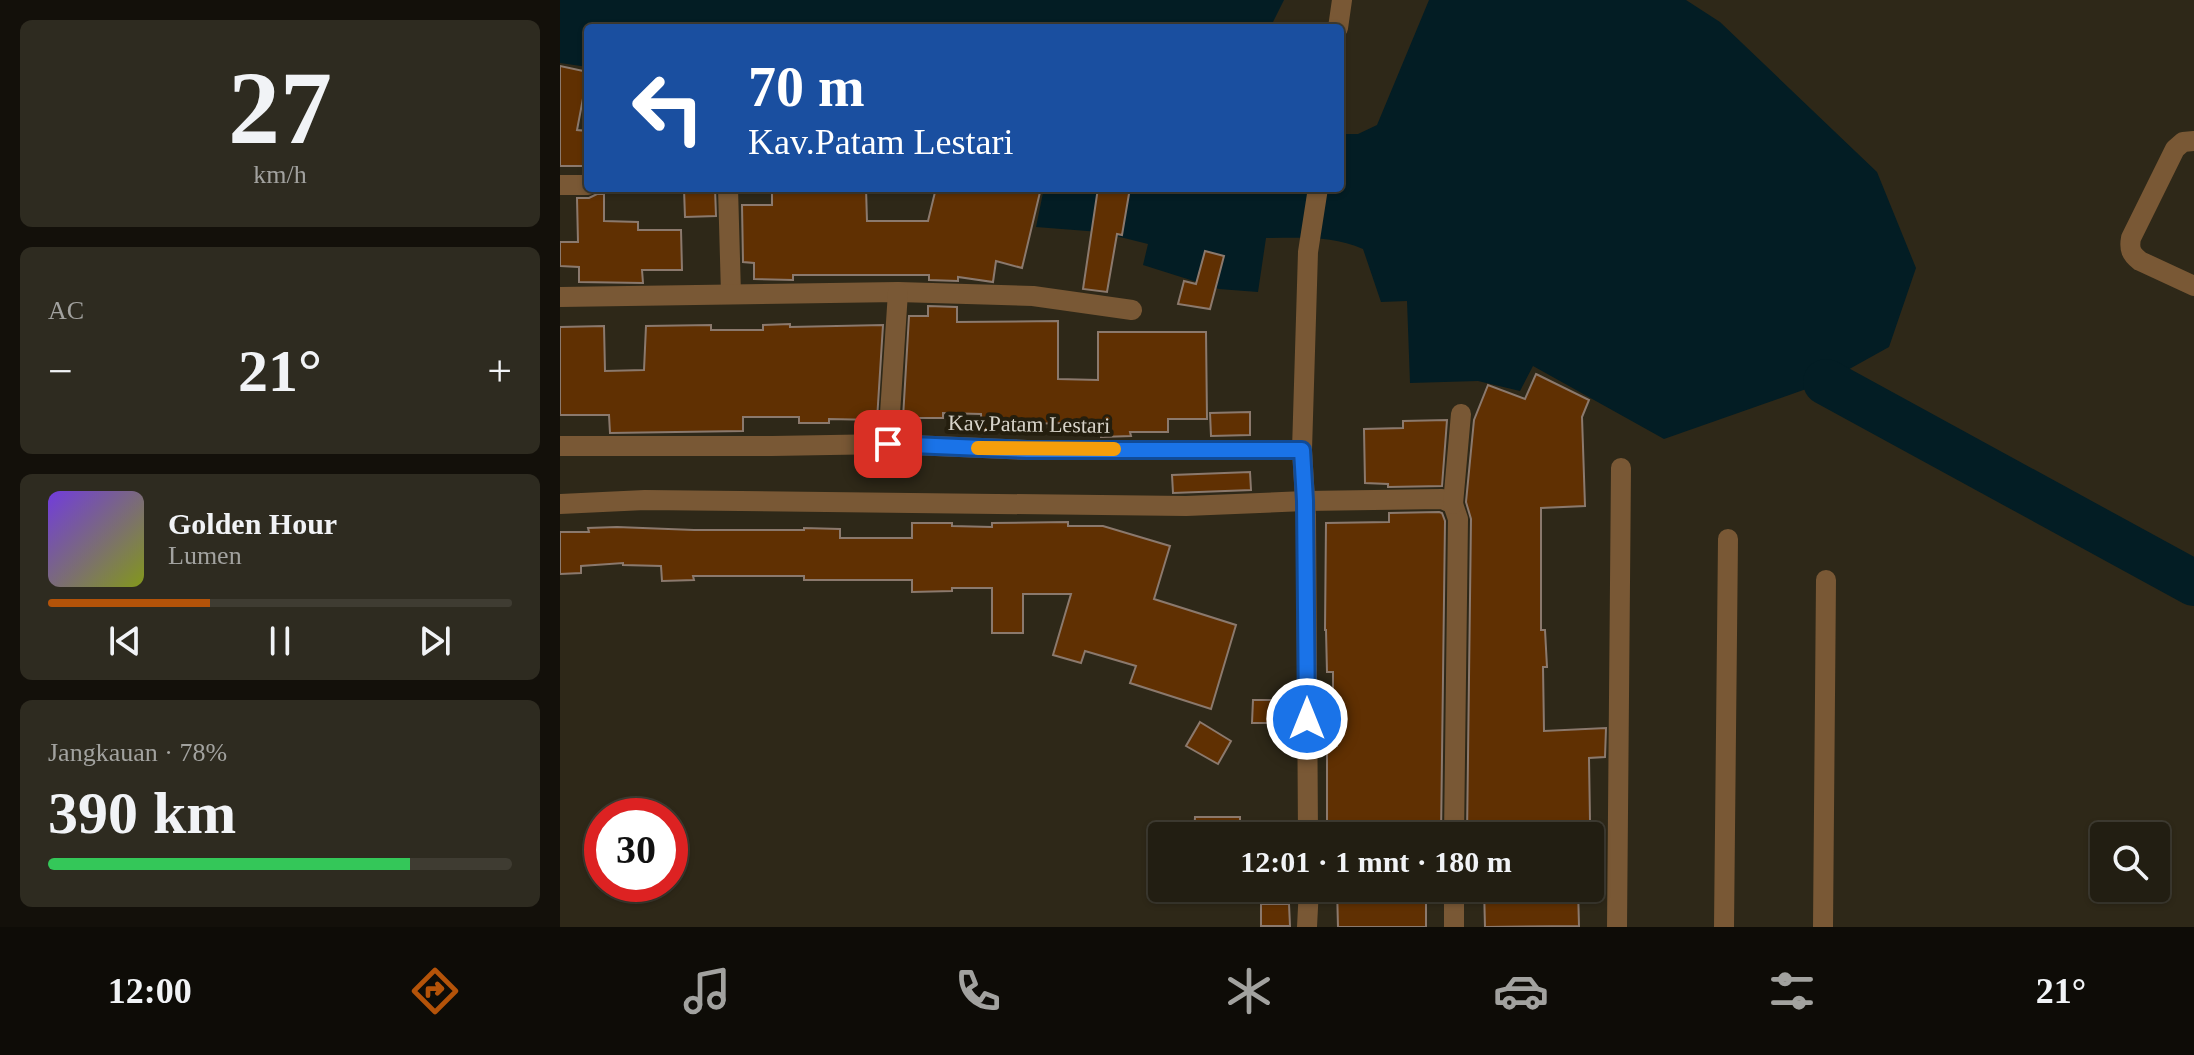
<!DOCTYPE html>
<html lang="id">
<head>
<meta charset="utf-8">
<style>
  :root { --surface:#221e12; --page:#2e2b20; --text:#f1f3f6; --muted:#a2a29f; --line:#3f3c32; --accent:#b45309 }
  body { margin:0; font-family:Georgia,serif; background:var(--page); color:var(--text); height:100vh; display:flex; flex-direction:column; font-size:30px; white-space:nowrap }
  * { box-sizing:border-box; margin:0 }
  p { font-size:26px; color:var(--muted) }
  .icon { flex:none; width:44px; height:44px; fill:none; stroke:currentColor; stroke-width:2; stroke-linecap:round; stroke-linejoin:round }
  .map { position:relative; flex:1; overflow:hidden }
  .panel { display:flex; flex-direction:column; gap:20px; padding:20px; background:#13100a; width:560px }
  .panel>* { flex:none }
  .top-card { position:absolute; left:24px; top:24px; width:760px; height:168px; border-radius:8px; box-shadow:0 2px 6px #0004,0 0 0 2px var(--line); background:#1a4fa0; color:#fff; overflow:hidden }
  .tools { position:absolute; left:1530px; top:822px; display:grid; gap:16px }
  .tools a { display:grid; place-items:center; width:80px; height:80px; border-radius:8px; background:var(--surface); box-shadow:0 2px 6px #0004,0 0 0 2px var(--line); font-size:40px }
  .speed { position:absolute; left:24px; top:798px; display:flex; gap:16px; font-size:40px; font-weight:700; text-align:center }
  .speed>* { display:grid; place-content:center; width:104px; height:104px; border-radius:50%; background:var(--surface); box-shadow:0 2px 6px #0004,0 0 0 2px var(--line); line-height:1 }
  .speed .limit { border:12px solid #d22; background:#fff; color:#111 }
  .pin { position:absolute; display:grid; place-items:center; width:68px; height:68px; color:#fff; margin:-34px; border-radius:16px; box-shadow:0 4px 12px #0006 }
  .me { position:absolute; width:88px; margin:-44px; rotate:0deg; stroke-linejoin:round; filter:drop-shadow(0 0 6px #0008) }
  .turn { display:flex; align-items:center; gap:28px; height:168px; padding:0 32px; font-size:36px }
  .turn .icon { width:104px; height:104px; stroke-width:2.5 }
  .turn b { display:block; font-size:56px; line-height:68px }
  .big { font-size:60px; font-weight:700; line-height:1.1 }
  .panel .tile { flex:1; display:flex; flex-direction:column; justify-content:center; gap:12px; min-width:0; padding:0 28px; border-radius:12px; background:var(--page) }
  .panel .dial { align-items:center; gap:0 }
  .dial b { font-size:104px; line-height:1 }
  .song { display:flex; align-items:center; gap:24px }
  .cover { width:96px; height:96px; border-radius:12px; background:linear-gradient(135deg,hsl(260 70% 55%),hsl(70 70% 35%)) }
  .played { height:8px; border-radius:4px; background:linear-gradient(90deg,var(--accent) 35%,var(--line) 35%) }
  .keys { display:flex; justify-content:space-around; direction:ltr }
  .heat { display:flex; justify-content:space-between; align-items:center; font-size:44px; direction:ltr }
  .charge { height:12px; border-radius:6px; background:linear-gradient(90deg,#34c759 78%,var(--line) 0) }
  .trip { position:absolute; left:588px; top:822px; width:456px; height:80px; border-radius:8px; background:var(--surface); box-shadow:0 2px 6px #0004,0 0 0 2px var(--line); font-weight:700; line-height:80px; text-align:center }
  .menu { display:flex; height:128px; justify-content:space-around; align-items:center; background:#0e0c07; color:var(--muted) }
  .menu .icon { width:56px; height:56px }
  .menu .selected { color:var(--accent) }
  .menu b { font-size:36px; color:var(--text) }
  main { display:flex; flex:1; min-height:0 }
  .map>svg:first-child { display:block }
</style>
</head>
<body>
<main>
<section class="panel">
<div class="tile dial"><b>27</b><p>km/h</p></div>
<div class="tile"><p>AC</p>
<div class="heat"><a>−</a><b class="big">21°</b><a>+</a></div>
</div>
<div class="tile">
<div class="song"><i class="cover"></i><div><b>Golden Hour</b><p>Lumen</p></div></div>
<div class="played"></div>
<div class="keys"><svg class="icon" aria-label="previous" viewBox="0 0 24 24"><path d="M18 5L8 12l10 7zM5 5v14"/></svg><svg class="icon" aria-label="pause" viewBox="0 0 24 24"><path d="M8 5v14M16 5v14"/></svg><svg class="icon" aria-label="next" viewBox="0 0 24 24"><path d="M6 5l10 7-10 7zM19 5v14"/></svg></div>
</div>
<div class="tile"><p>Jangkauan · 78%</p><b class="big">390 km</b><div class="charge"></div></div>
</section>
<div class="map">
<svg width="1634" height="927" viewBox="0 0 1634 927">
  <rect width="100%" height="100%" fill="#2e2818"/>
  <g fill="#031d24">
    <polygon points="0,0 724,0 710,28 28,28 28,67 0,63"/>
    <path d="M869 0H1126L1160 22 1317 172 1356 268 1329 347 1266 382 1104 439 973 366 960 391 918 381 850 383 847 301 821 302 803 249C772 235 739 238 706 238L698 292 659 289 583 265 588 244 540 232 476 227 484 188H780V134H798L817 125Z"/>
  </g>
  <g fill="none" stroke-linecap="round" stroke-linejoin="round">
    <polyline stroke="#031d24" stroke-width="46" points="1266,382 1634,583"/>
  </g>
  <g fill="#603002" stroke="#8b796d" stroke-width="2">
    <polygon points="0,66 28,72 17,130 28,131 28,166 0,166"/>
    <polygon points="155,188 156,216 125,217 124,189"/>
    <polygon points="212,188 306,188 307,221 368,221 376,188 481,188 462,268 436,261 433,282 398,277 398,281 369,280 369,275 233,275 233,280 194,279 194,263 183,262 182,205 212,205"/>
    <polygon points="538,188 570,188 562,235 557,234 547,292 523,289"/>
    <polygon points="37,194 44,194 44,221 78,222 78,230 121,230 122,270 82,270 83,283 19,282 19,267 0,266 0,242 18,242 17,198 29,198"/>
    <polygon points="645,251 664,256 650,309 618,304 624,281 636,284"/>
    <polygon points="368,306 397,307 397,322 498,321 498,379 538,380 538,332 646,332 647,419 608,419 608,432 570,432 571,436 541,437 541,433 504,432 504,423 461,424 461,430 422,431 421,414 383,413 383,418 343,418 349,316 368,316"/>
    <polygon points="230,324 230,327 323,325 317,420 269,419 269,423 239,423 239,417 183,417 183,431 50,433 49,415 0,415 0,327 44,326 45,371 84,370 86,326 151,325 151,330 203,330 203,325"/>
    <polygon points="976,374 1029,400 1022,417 1025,506 981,508 981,630 985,630 987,667 983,667 984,731 1046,728 1045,757 1029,758 1030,821 974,823 973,836 907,836 911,519 906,502 914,420 928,385 965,399"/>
    <polygon points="690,412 690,435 651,436 650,413"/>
    <polygon points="887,420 882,486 828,487 828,484 805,483 804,429 843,428 843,421"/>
    <polygon points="690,472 691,490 613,493 612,475"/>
    <polygon points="879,512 882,513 885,521 881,836 767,836 767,746 777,746 776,706 773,706 773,672 767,672 766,630 765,630 766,523 829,522 829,513"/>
    <polygon points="508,522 508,526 543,526 610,546 594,599 676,625 651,709 570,683 576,666 525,651 521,663 493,655 511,594 463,594 463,633 432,633 432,588 392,588 392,591 352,592 352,580 244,580 244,576 133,576 134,580 102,581 101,566 63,565 63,563 21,566 21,573 0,574 0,532 29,532 28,528 57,527 134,530 244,530 244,528 280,529 280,538 352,538 352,523 392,523 392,526 432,527 432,523"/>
    <polygon points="693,700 713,700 712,723 692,723"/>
    <polygon points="640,722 671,741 658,764 626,746"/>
    <polygon points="635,817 680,817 680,836 634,836"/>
    <polygon points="777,888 866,888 866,927 778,927"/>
    <polygon points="924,888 1018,888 1019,926 925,927"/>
    <polygon points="701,904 729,904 730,926 701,926"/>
  </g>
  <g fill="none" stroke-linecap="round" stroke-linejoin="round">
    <g stroke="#795835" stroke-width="20">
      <polyline points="778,28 782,0"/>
      <path d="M1634 141 1623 142 1615 149 1571 238C1569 249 1571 254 1580 261L1634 286"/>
      <polyline points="0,185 28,185"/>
      <polyline points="168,188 171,294"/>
      <polyline points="0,297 338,292 473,296 572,310"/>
      <polyline points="328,444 338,292"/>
      <polyline points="0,446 212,446 328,444 467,450 742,450"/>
      <polyline points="0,504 85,500 626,506 745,501 882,499 893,504 898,519 894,836"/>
      <polyline points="893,504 901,414"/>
      <polyline points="748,836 746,515 742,450 748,252 758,188"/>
      <polyline points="747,927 749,888"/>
      <polyline points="894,927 894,888"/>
      <polyline points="1057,927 1061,468"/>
      <polyline points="1164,927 1168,539"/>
      <polyline points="1263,927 1266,580"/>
    </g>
  </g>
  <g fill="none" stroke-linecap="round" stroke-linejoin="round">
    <g stroke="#114b97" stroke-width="20">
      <polyline id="route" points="328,444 467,450 742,450 745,501 747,719"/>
    </g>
    <use href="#route" stroke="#1a73e8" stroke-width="14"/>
    <polyline stroke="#f59e0b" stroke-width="14" points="418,448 554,449"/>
  </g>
  <g text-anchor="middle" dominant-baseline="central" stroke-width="8" stroke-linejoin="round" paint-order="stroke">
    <g font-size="22" fill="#d8d4ca" stroke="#241e0e">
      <text transform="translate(469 424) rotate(1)">Kav.Patam Lestari</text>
    </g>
  </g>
</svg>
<div class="tools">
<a><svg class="icon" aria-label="search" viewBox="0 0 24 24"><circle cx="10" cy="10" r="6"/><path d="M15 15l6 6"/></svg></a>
</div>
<div class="speed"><div class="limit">30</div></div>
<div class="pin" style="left:328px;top:444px;background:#d93025"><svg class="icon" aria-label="arrive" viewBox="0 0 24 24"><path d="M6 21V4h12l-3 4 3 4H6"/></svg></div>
<svg class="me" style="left:747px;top:719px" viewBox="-20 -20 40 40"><circle r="17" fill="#1a73e8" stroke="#fff" stroke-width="3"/><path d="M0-11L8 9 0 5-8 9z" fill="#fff"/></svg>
<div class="trip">12:01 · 1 mnt · 180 m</div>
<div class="top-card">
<div class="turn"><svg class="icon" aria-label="left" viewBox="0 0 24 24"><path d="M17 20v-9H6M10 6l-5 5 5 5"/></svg><div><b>70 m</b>Kav.Patam Lestari</div></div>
</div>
</div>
</main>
<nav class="menu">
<b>12:00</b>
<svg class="icon selected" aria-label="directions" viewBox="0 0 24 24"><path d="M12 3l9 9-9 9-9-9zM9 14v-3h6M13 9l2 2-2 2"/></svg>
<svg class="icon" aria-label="music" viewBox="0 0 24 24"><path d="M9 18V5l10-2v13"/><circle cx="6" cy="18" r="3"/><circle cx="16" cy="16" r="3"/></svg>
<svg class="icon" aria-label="phone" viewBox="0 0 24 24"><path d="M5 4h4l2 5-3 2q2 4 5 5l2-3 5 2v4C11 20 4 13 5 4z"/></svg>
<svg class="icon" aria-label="climate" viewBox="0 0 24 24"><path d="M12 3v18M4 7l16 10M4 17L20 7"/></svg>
<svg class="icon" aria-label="car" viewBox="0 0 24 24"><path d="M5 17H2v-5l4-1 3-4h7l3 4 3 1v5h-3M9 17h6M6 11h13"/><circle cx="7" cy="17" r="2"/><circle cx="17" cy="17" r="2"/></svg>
<svg class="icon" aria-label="filters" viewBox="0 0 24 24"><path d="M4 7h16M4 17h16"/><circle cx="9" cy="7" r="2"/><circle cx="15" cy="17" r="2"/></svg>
<b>21°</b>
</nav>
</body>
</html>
